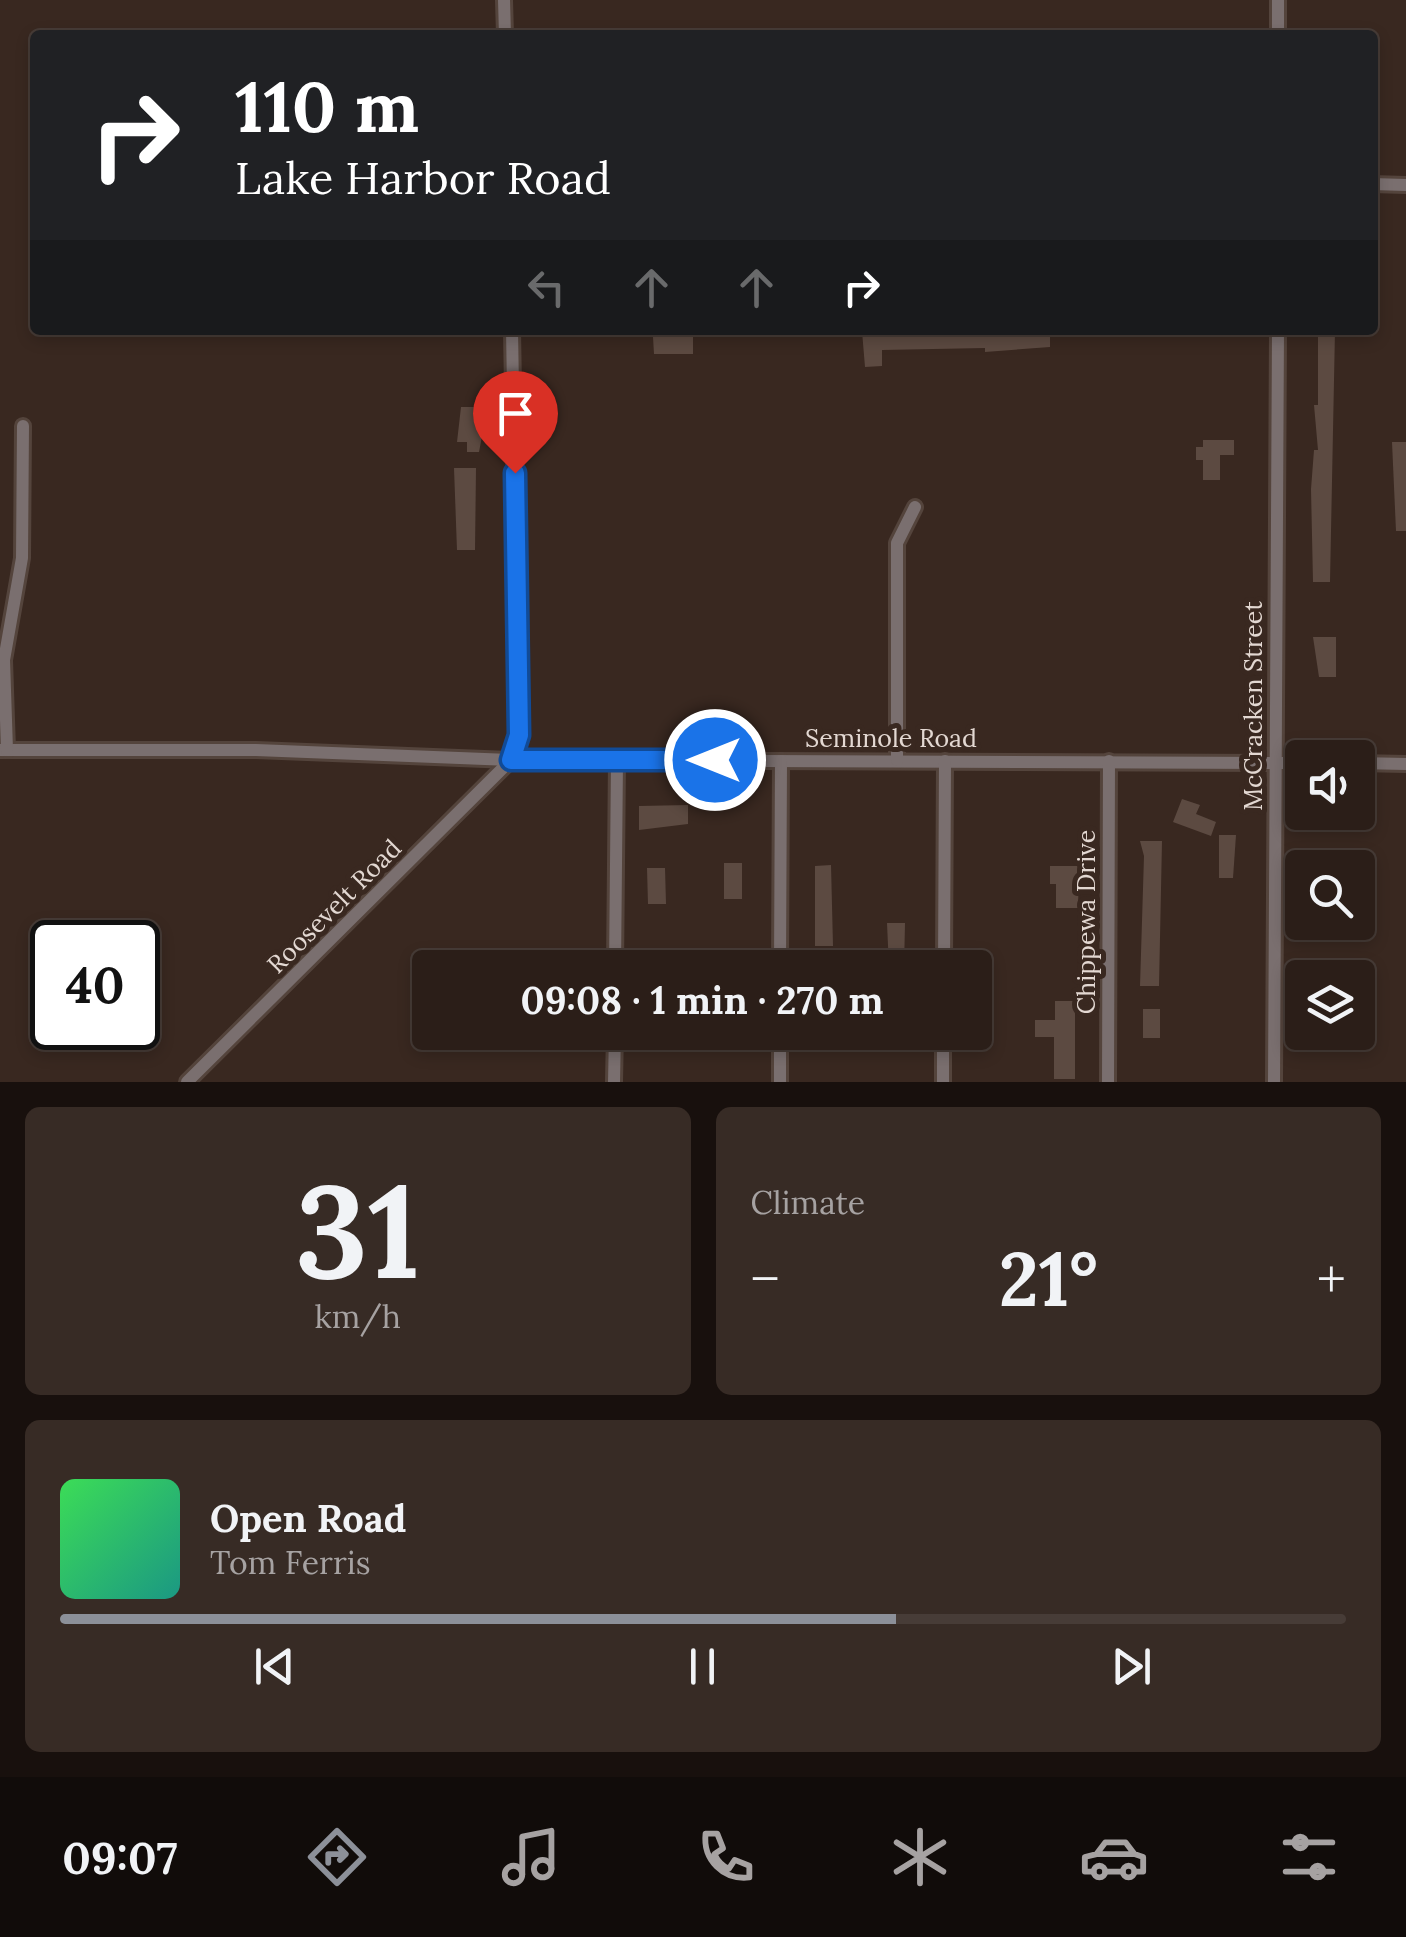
<!DOCTYPE html>
<html lang="en">
<head>
<meta charset="utf-8">
<style>
  :root { --surface:#2b1e18; --page:#372b25; --text:#f1f3f6; --muted:#a6a2a2; --line:#473c37; --accent:#8c9099 }
  body { margin:0; font-family:Lora,serif; background:var(--page); color:var(--text); height:100vh; display:flex; flex-direction:column; font-size:38px; white-space:nowrap }
  * { box-sizing:border-box; margin:0 }
  p { font-size:32px; color:var(--muted) }
  .icon { flex:none; width:55px; height:55px; fill:none; stroke:currentColor; stroke-width:2; stroke-linecap:round; stroke-linejoin:round }
  .map { position:relative; height:1082px; overflow:hidden }
  .sheet { display:flex; flex-direction:column; gap:25px; padding:25px; background:#18100d; flex:1 }
  .sheet>* { flex:none }
  .banner { position:absolute; left:30px; top:30px; width:1348px; height:305px; border-radius:10px; box-shadow:0 5px 15px #0003,0 0 0 2px var(--line); background:#202124; color:#fff; overflow:hidden }
  .fabs { position:absolute; left:1285px; top:740px; display:grid; gap:20px }
  .fabs a { display:grid; place-items:center; width:90px; height:90px; border-radius:10px; background:var(--surface); box-shadow:0 5px 15px #0003,0 0 0 2px var(--line); font-size:50px }
  .speed { position:absolute; left:30px; top:920px; display:flex; gap:20px; font-size:50px; font-weight:700; text-align:center }
  .speed>* { display:grid; place-content:center; width:130px; height:130px; border-radius:50%; background:var(--surface); box-shadow:0 5px 15px #0003,0 0 0 2px var(--line); line-height:1 }
  .speed .limit { border:5px solid #111; border-radius:15px; background:#fff; color:#111 }
  .pin { position:absolute; display:grid; place-items:center; width:85px; height:85px; color:#fff; margin:-102px -42px; border-radius:50% 50% 50% 0; rotate:-45deg; box-shadow:0 0 10px #0007 }
  .pin .icon { rotate:45deg }
  .me { position:absolute; width:110px; margin:-55px; rotate:270deg; stroke-linejoin:round; filter:drop-shadow(0 0 8px #0008) }
  .turn { display:flex; align-items:center; gap:35px; height:210px; padding:0 40px; font-size:45px }
  .turn .icon { width:130px; height:130px; stroke-width:2.5 }
  .turn b { display:block; font-size:70px; line-height:85px }
  .lanes { display:flex; align-items:center; height:95px; padding:0 40px; background:#0003; justify-content:center; gap:50px; direction:ltr }
  .lanes .off { opacity:.35 }
  .big { font-size:75px; font-weight:800; line-height:1.1 }
  .sheet .tile { flex:1; display:flex; flex-direction:column; justify-content:center; gap:15px; min-width:0; padding:0 35px; border-radius:15px; background:var(--page) }
  .sheet .dial { align-items:center; gap:0 }
  .dial b { font-size:130px; line-height:1 }
  .song { display:flex; align-items:center; gap:30px }
  .cover { width:120px; height:120px; border-radius:15px; background:linear-gradient(135deg,hsl(130 70% 55%),hsl(170 70% 35%)) }
  .played { height:10px; border-radius:5px; background:linear-gradient(90deg,var(--accent) 65%,var(--line) 65%) }
  .keys { display:flex; justify-content:space-around; direction:ltr }
  .heat { display:flex; justify-content:space-between; align-items:center; font-size:55px; direction:ltr }
  .sheet .tiles { flex:1; display:grid; gap:25px; grid-template-columns:1fr 1fr }
  .tile:last-child { grid-column:span 2 }
  .trip { position:absolute; left:412px; top:950px; width:580px; height:100px; border-radius:10px; background:var(--surface); box-shadow:0 5px 15px #0003,0 0 0 2px var(--line); font-weight:800; line-height:100px; text-align:center }
  .menu { display:flex; height:160px; justify-content:space-around; align-items:center; background:#110c0a; color:var(--muted) }
  .menu .icon { width:70px; height:70px }
  .menu .on { color:var(--accent) }
  .menu b { font-size:45px; color:var(--text) }
  .map>svg:first-child { display:block }
</style>
</head>
<body>
<div class="map">
<svg width="1406" height="1082" viewBox="0 0 1406 1082">
  <rect width="100%" height="100%" fill="#392820"/>
  <g fill="#5c4a41">
    <polygon points="924,330 1050,330 1050,347 985,352 985,348 882,350 882,366 865,367 862,331"/>
    <polygon points="1318,330 1335,330 1330,582 1313,582 1311,489 1314,450 1318,450 1314,405 1318,405"/>
    <polygon points="683,333 693,333 693,354 654,354 653,337 683,337"/>
    <polygon points="461,407 478,407 478,427 484,426 479,452 467,452 467,442 457,442"/>
    <polygon points="1203,440 1234,440 1234,455 1220,455 1220,480 1203,480 1203,460 1196,460 1196,447 1203,447"/>
    <polygon points="1392,442 1406,442 1406,531 1396,531"/>
    <polygon points="454,468 476,468 475,550 457,550"/>
    <polygon points="1313,637 1336,637 1336,677 1319,677"/>
    <polygon points="1182,799 1200,805 1196,814 1216,822 1211,836 1173,822"/>
    <polygon points="688,805 688,824 639,830 639,806"/>
    <polygon points="1219,835 1236,835 1233,878 1219,878"/>
    <polygon points="1140,841 1162,841 1159,986 1140,986 1144,856"/>
    <rect x="724" y="863" width="18" height="36"/>
    <polygon points="831,865 833,946 815,946 815,866"/>
    <polygon points="1050,866 1079,866 1078,908 1056,908 1056,884 1050,884"/>
    <polygon points="647,868 665,868 666,904 648,904"/>
    <polygon points="887,923 905,923 904,968 889,968"/>
    <polygon points="1055,1001 1075,1001 1075,1079 1054,1079 1054,1037 1035,1037 1035,1020 1055,1020"/>
    <rect x="1143" y="1009" width="17" height="29"/>
  </g>
  <g fill="none" stroke-linecap="round" stroke-linejoin="round">
    <g stroke="#54443c" stroke-width="18">
      <g id="minor">
        <polyline points="504,0 505,35"/>
        <polyline points="1278,35 1278,0"/>
        <polyline points="1372,184 1406,185"/>
        <polyline points="0,750 256,750 511,760 1302,763"/>
        <polyline points="7,750 4,660 22,558 23,426"/>
        <polyline points="897,760 897,543 915,507"/>
        <polyline points="1358,763 1406,764"/>
        <polyline points="615,968 617,760"/>
        <polyline points="780,968 781,761"/>
        <polyline points="944,968 945,761"/>
        <polyline points="187,1082 511,760 519,735 512,330"/>
        <polyline points="614,1082 615,1032"/>
        <polyline points="780,1082 780,1032"/>
        <polyline points="943,1082 943,1032"/>
        <polyline points="1108,1082 1109,761"/>
        <polyline points="1274,1082 1278,330"/>
      </g>
    </g>
    <use href="#minor" stroke="#7a6f6f" stroke-width="12"/>
  </g>
  <g fill="none" stroke-linecap="round" stroke-linejoin="round">
    <g stroke="#114b97" stroke-width="25">
      <polyline id="route" points="515,473 519,735 511,760 715,760"/>
    </g>
    <use href="#route" stroke="#1a73e8" stroke-width="18"/>
  </g>
  <g text-anchor="middle" dominant-baseline="central" stroke-width="10" stroke-linejoin="round" paint-order="stroke">
    <g font-size="25" fill="#e3d8d2" stroke="#392820">
      <text transform="translate(1253 706) rotate(-90)">McCracken Street</text>
      <text x="891" y="738">Seminole Road</text>
      <text transform="translate(334 906) rotate(-45)">Roosevelt Road</text>
      <text transform="translate(1086 922) rotate(-90)">Chippewa Drive</text>
    </g>
  </g>
</svg>
<div class="fabs">
<a><svg class="icon" aria-label="sound" viewBox="0 0 24 24"><path d="M4 9h4l5-4v14l-5-4H4zM17 9q2 3 0 6"/></svg></a>
<a><svg class="icon" aria-label="search" viewBox="0 0 24 24"><circle cx="10" cy="10" r="6"/><path d="M15 15l6 6"/></svg></a>
<a><svg class="icon" aria-label="layers" viewBox="0 0 24 24"><path d="M12 4l9 5-9 5-9-5zM3 14l9 5 9-5"/></svg></a>
</div>
<div class="speed"><div class="limit">40</div></div>
<div class="pin" style="left:515px;top:473px;background:#d93025"><svg class="icon" aria-label="arrive" viewBox="0 0 24 24"><path d="M6 21V4h12l-3 4 3 4H6"/></svg></div>
<svg class="me" style="left:715px;top:760px" viewBox="-20 -20 40 40"><circle r="17" fill="#1a73e8" stroke="#fff" stroke-width="3"/><path d="M0-11L8 9 0 5-8 9z" fill="#fff"/></svg>
<div class="trip">09:08 · 1 min · 270 m</div>
<div class="banner">
<div class="turn"><svg class="icon" aria-label="right" viewBox="0 0 24 24"><path d="M7 20v-9h11M14 6l5 5-5 5"/></svg><div><b>110 m</b>Lake Harbor Road</div></div>
<div class="lanes"><svg class="icon off" aria-label="left" viewBox="0 0 24 24"><path d="M17 20v-9H6M10 6l-5 5 5 5"/></svg><svg class="icon off" aria-label="ahead" viewBox="0 0 24 24"><path d="M12 20V5M6 11l6-6 6 6"/></svg><svg class="icon off" aria-label="ahead" viewBox="0 0 24 24"><path d="M12 20V5M6 11l6-6 6 6"/></svg><svg class="icon" aria-label="right" viewBox="0 0 24 24"><path d="M7 20v-9h11M14 6l5 5-5 5"/></svg></div>
</div>
</div>
<section class="sheet">
<div class="tiles">
<div class="tile dial"><b>31</b><p>km/h</p></div>
<div class="tile"><p>Climate</p>
<div class="heat"><a>−</a><b class="big">21°</b><a>+</a></div>
</div>
<div class="tile">
<div class="song"><i class="cover"></i><div><b>Open Road</b><p>Tom Ferris</p></div></div>
<div class="played"></div>
<div class="keys"><svg class="icon" aria-label="previous" viewBox="0 0 24 24"><path d="M18 5L8 12l10 7zM5 5v14"/></svg><svg class="icon" aria-label="pause" viewBox="0 0 24 24"><path d="M8 5v14M16 5v14"/></svg><svg class="icon" aria-label="next" viewBox="0 0 24 24"><path d="M6 5l10 7-10 7zM19 5v14"/></svg></div>
</div>
</div>
</section>
<nav class="menu">
<b>09:07</b>
<svg class="icon on" aria-label="directions" viewBox="0 0 24 24"><path d="M12 3l9 9-9 9-9-9zM9 14v-3h6M13 9l2 2-2 2"/></svg>
<svg class="icon" aria-label="music" viewBox="0 0 24 24"><path d="M9 18V5l10-2v13"/><circle cx="6" cy="18" r="3"/><circle cx="16" cy="16" r="3"/></svg>
<svg class="icon" aria-label="phone" viewBox="0 0 24 24"><path d="M5 4h4l2 5-3 2q2 4 5 5l2-3 5 2v4C11 20 4 13 5 4z"/></svg>
<svg class="icon" aria-label="climate" viewBox="0 0 24 24"><path d="M12 3v18M4 7l16 10M4 17L20 7"/></svg>
<svg class="icon" aria-label="car" viewBox="0 0 24 24"><path d="M5 17H2v-5l4-1 3-4h7l3 4 3 1v5h-3M9 17h6M6 11h13"/><circle cx="7" cy="17" r="2"/><circle cx="17" cy="17" r="2"/></svg>
<svg class="icon" aria-label="filters" viewBox="0 0 24 24"><path d="M4 7h16M4 17h16"/><circle cx="9" cy="7" r="2"/><circle cx="15" cy="17" r="2"/></svg>
</nav>
</body>
</html>
